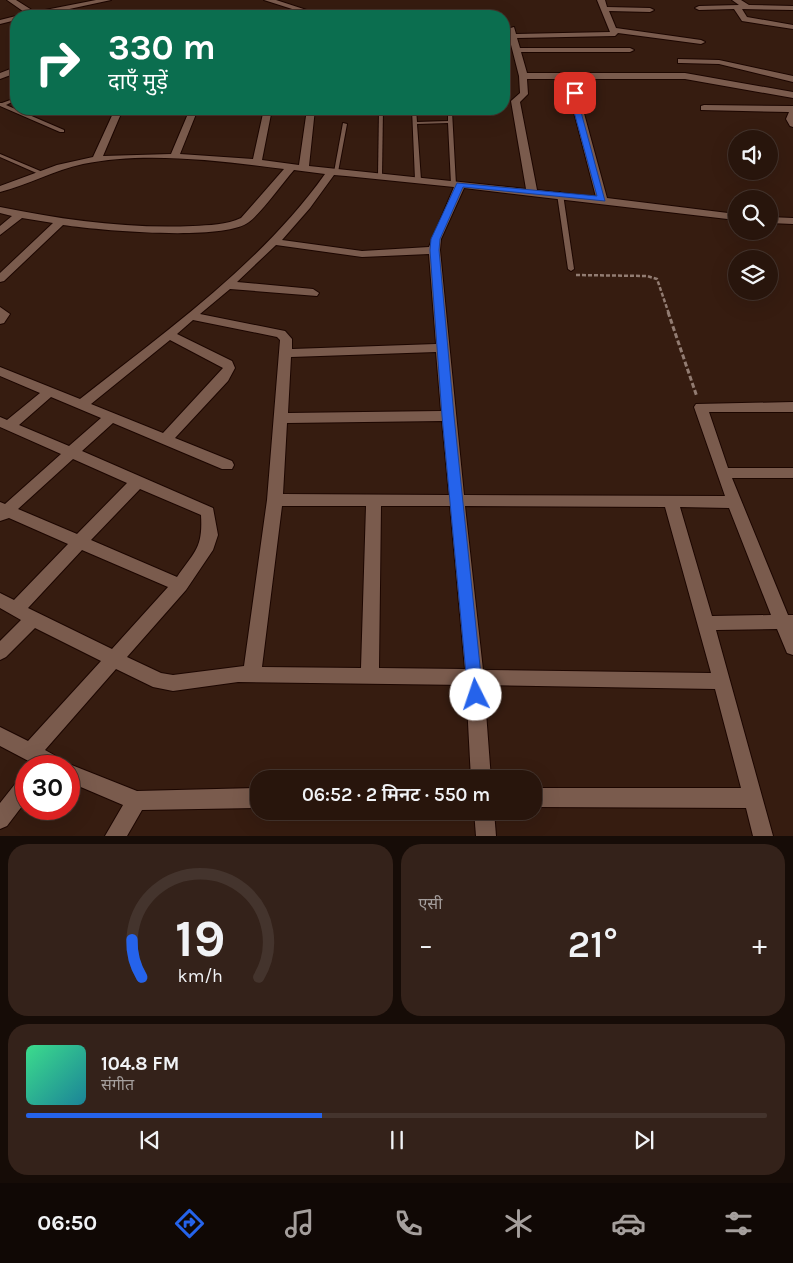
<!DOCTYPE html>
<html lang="hi">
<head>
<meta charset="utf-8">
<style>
  :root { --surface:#28150c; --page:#34221a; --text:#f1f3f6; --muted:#a59f9d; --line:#44342d; --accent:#2563eb }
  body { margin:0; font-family:Karla,"Noto Sans Devanagari",sans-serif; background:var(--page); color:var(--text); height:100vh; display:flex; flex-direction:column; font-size:19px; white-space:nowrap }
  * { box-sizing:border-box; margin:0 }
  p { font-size:16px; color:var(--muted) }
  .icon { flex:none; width:28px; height:28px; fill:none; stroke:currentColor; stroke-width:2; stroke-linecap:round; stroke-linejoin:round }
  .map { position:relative; height:836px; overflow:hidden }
  .details { display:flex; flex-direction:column; gap:8px; padding:8px; background:#160c07; flex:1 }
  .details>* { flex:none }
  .guide { position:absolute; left:10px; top:10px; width:500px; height:105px; border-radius:20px; box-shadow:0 5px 20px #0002,0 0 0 1px var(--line); background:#0b6e4f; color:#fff; overflow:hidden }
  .controls { position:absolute; left:728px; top:130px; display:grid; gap:10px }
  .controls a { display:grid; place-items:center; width:50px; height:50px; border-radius:50%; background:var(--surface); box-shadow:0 5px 20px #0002,0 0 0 1px var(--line); font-size:25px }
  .speed { position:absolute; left:15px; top:755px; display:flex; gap:10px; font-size:25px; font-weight:700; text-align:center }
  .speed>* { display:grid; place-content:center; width:65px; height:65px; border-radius:50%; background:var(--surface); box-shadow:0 5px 20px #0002,0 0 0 1px var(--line); line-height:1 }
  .speed .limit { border:8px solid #d22; background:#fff; color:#111 }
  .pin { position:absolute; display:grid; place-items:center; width:42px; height:42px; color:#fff; margin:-21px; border-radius:10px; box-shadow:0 2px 8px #0006 }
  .me { position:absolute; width:55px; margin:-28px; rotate:356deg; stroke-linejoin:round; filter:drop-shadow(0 0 4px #0008) }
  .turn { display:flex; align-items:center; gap:18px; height:105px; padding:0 15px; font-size:22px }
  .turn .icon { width:65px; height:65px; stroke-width:2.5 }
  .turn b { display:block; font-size:35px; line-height:42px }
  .big { font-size:38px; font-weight:600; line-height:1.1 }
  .details .widget { flex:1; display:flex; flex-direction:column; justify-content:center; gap:8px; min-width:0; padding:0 18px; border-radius:20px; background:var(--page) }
  .details .dial { align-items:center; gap:0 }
  .dial svg { height:130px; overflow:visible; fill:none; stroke:var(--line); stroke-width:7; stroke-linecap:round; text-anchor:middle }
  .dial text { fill:var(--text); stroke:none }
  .song { display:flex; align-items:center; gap:15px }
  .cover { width:60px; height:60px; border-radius:8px; background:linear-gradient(135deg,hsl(150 70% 55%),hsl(190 70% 35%)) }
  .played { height:5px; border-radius:2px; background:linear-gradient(90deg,var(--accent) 40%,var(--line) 40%) }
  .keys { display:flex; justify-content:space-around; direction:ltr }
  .heat { display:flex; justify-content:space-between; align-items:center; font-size:28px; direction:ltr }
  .details .tiles { flex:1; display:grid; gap:8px; grid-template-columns:1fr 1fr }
  .widget:last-child { grid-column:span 2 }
  .trip { position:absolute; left:250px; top:770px; width:292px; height:50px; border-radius:20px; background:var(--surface); box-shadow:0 5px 20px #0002,0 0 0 1px var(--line); font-weight:600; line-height:50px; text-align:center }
  .dock { display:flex; height:80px; justify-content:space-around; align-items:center; background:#100805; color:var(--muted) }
  .dock .icon { width:35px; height:35px }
  .dock .current { color:var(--accent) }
  .dock b { font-size:22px; color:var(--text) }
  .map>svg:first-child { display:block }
</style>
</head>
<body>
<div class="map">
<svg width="793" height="836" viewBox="0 0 793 836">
  <rect width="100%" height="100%" fill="#361c10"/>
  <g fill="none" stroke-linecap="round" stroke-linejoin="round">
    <g stroke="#1c0600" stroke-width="2">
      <g id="service">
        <polygon points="16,98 16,100 6,105 64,130 64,132 60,132 0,106 0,103 2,103"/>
        <polygon points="379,109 383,109 382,176 380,177 378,176"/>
        <polygon points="412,109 416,109 417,122 448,121 448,111 450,110 452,111 456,185 452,185 451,184 448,123 417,124 421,180 418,182 415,180"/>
        <polygon points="343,123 347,124 338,172 336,173 334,172"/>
        <polygon points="0,154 45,173 45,174 41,175 0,157"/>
        <polygon points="560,192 563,194 574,269 571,271 568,269 557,194"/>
      </g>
    </g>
    <g stroke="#1c0600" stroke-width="2">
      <g id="minor">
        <polygon points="7,0 16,0 35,12 96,0 111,0 37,16 23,16 27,14"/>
        <polygon points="264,0 276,0 325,16 314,16"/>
        <path d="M597 0H605L607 7 650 8 654 10 650 12 609 11 616 28 701 40 705 42 701 44 618 33 615 36 517 38 520 48H630L634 50 630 52H521L527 73H685L793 92V98L685 79H590L591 90 579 95 607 198 736 214V220L464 188 441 239 440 250 464 495 725 496 694 407 696 404 793 402V412H709L728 468H793V478H732L788 615H793V655L787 653 777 629 716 630 773 836H753L746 808 534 807V788H741L715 689 484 685 491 779H471L466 685 238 682 173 691 153 687 116 669 45 750 63 760 65 765 69 764 137 791 259 788V808L142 810 127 836H105L123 805 69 782V766H38L0 746V727L28 741 101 661 35 628 6 657 0 660V641L21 620 0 608V593L14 600 68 544 9 518 0 521V502L5 504 61 454 0 427V417L7 420 40 393 0 376V367L80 399C166 331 261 264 325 174L294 170C281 185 263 211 249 222 223 242 97 230 63 225L4 281 0 282V273L53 223 22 218 0 235V226L12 216 0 213V207C64 220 128 229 193 226 209 225 227 225 241 218L284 169C221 161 146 151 83 164 54 170 28 185 0 192V186L57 165 93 157 115 109H123L103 156 171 154 190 109H198L180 154 253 159 264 109H272L262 160 299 165 307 109H315L309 166 526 189 511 101 520 93 519 76 507 29 514 27 516 34 610 32ZM527 79H581L582 89 572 91 570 97 596 197 537 190 520 102 528 94ZM334 175 346 176 454 187 429 247 362 251 282 240 310 208ZM276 245 362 257 429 254 436 344 292 349V339L285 331 200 314 230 289 317 296 319 293 313 289 237 282ZM193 320 277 337 280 340 267 500 244 666 173 675 161 673 127 657 186 590 213 550 218 535 213 508 82 451 113 423 222 469H232L234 465 232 461 175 438 228 381 235 368 232 361 177 334ZM170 340 223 368 163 433 91 404ZM436 352 441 411 288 413 291 357ZM51 397 101 418 69 446 19 425ZM442 421 449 495 283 494 287 423ZM73 459 127 483 77 534 18 509ZM140 489 201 515C203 548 195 551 177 577L91 540ZM282 506H366L361 668 262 667ZM381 506H450L465 669 379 668ZM465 506 665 507 711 673 483 670ZM680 507 729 508 771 615 712 616ZM82 550 168 587 112 649 28 608Z"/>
        <polygon points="732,0 741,0 749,5 793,6 793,10 742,9 747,17 793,25 793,29 742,21 734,9 699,10 695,8 699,6 739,5"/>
        <polygon points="16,16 18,16 16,20 0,24 0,20"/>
        <polygon points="678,59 719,60 793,76 793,82 719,64 681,63 678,63"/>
        <polygon points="13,68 16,68 16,73 0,79 0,73"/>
        <polygon points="704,105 793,106 793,127 790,126 786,119 789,112 701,110 701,106"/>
        <polygon points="769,217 793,218 793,224 769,223"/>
        <polygon points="0,307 10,314 4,323 0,324"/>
        <polygon points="26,777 26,801 7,826 0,829 0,803 19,779"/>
        <polygon points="474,811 494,811 496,836 476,836"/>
      </g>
    </g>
    <polyline stroke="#927c72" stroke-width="2.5" stroke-dasharray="4 2" stroke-linecap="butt" points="576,275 647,276 657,279 669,314"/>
    <polyline stroke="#927c72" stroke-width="3" stroke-dasharray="5 2.5" stroke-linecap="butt" points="668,312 697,397"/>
    <use href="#service" fill="#7a5b4d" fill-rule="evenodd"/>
    <use href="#minor" fill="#7a5b4d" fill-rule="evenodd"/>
  </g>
  <polygon fill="#2563eb" stroke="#184099" points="575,91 579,93 577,97 605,201 463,187 440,239 439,250 454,416 483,695 481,699 476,701 470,699 468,695 442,416 430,250 431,239 457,183 597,196 570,97"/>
</svg>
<div class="controls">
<a><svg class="icon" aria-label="sound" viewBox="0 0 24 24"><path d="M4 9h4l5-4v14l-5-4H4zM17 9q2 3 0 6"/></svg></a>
<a><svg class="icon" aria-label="search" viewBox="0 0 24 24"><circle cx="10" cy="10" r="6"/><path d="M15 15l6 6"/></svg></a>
<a><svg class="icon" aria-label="layers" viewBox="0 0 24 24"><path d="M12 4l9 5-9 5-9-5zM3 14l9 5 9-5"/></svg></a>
</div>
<div class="speed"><div class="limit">30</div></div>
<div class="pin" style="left:575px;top:93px;background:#d93025"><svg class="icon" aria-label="arrive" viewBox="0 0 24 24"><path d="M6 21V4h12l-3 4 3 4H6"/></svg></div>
<svg class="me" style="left:476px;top:695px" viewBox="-20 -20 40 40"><circle r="19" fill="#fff"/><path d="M0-13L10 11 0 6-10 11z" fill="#2563eb"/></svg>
<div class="trip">06:52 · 2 मिनट · 550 m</div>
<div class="guide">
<div class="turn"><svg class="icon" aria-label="right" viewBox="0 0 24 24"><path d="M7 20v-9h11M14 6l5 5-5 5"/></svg><div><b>330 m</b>दाएँ मुड़ें</div></div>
</div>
</div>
<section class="details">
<div class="tiles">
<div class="widget dial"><svg viewBox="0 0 100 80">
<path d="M14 69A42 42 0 1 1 86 69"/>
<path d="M14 69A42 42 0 0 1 8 46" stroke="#2563eb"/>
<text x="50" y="56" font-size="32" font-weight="700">19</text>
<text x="50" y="72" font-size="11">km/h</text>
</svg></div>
<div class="widget"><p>एसी</p>
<div class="heat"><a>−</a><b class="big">21°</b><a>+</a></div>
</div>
<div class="widget">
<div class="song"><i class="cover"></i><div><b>104.8 FM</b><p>संगीत</p></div></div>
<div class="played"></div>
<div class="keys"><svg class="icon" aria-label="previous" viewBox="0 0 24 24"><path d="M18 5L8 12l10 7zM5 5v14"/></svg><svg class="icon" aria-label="pause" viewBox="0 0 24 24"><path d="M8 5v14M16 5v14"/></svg><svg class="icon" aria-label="next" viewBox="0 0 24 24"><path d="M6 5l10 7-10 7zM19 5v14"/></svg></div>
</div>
</div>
</section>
<nav class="dock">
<b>06:50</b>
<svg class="icon current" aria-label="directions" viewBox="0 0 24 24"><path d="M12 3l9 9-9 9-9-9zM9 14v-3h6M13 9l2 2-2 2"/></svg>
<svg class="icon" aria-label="music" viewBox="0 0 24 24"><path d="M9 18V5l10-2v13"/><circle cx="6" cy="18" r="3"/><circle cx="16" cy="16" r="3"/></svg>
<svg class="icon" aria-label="phone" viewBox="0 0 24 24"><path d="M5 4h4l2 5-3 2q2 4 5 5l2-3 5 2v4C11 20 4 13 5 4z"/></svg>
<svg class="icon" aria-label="climate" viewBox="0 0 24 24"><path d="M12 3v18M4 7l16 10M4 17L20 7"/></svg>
<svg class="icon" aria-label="car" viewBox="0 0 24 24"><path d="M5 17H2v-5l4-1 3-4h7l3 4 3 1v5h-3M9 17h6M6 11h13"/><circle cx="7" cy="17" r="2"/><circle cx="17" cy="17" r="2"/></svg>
<svg class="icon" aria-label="filters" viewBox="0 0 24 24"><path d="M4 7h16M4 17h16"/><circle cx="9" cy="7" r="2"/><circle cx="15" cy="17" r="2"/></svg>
</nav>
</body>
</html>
